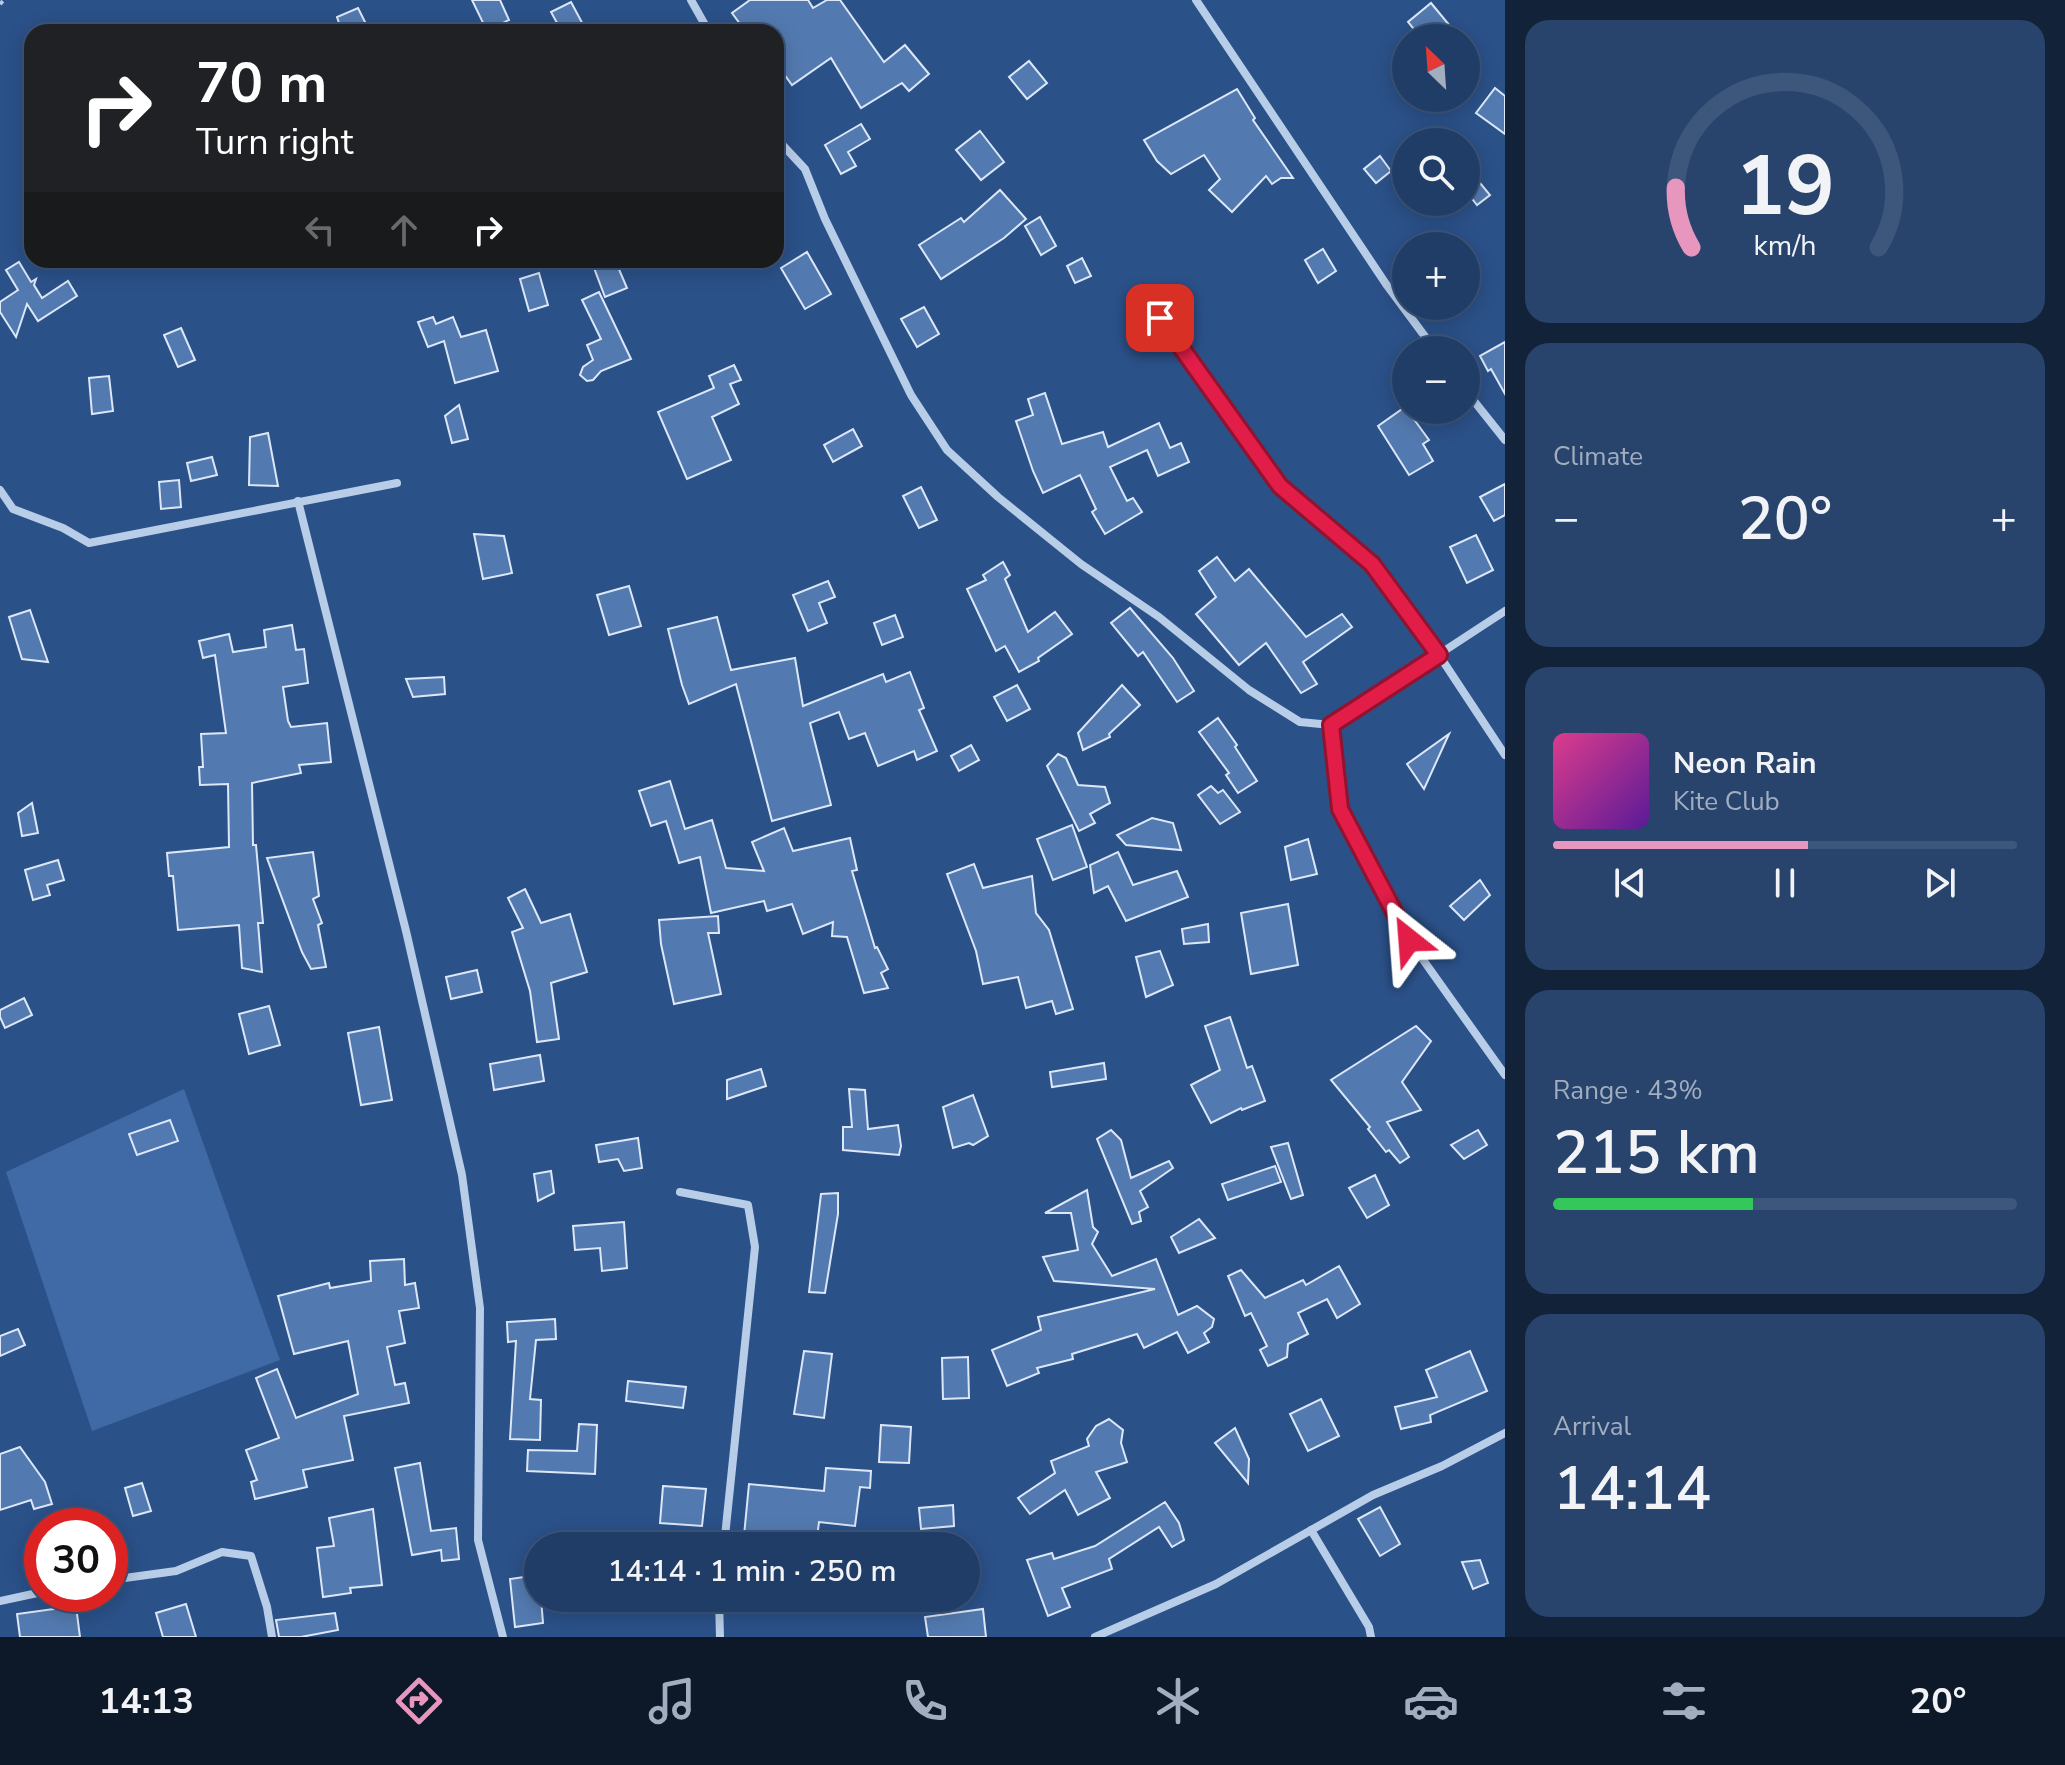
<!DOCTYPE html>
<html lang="en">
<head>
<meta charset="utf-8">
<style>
  :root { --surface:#203d67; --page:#28446d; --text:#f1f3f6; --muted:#a2aec0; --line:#3d567b; --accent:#e797bd }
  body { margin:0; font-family:"Nunito Sans",sans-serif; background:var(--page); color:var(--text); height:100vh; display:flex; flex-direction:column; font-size:30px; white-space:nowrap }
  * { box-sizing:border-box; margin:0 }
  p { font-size:26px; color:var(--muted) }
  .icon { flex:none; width:44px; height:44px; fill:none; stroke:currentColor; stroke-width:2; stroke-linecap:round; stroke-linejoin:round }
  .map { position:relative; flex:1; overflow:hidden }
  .drawer { display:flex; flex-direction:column; gap:20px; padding:20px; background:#122239; width:560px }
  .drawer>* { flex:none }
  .banner { position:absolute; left:24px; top:24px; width:760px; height:244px; border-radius:24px; box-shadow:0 4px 20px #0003,0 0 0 2px var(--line); background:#202124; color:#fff; overflow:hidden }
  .needle { width:52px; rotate:335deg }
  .fabs { position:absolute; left:1392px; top:24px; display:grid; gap:16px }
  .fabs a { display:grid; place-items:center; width:88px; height:88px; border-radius:50%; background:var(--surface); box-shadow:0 4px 20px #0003,0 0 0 2px var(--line); font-size:40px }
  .speed { position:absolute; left:24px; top:1508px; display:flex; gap:16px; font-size:40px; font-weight:700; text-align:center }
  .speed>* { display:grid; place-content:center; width:104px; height:104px; border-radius:50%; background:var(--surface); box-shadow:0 4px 20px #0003,0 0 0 2px var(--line); line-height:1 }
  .speed .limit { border:12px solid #d22; background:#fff; color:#111 }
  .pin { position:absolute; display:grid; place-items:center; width:68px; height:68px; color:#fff; margin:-34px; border-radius:16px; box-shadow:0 4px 12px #0006 }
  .me { position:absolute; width:88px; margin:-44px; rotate:332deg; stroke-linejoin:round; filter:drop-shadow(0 0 6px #0008) }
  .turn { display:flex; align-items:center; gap:28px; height:168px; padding:0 40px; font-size:36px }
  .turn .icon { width:104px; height:104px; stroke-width:2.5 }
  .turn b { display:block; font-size:56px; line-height:68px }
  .lanes { display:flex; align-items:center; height:76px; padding:0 40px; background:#0003; justify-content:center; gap:40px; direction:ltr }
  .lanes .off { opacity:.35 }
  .big { font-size:60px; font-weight:600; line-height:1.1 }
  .drawer .card { flex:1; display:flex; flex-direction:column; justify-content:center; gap:12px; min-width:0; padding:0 28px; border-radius:24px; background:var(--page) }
  .drawer .dial { align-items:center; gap:0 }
  .dial svg { height:208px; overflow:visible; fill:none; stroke:var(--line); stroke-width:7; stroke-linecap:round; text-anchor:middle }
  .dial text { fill:var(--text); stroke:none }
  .song { display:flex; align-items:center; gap:24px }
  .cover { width:96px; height:96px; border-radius:12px; background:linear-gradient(135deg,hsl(330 70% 55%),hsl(270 70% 35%)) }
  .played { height:8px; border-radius:4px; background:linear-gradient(90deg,var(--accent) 55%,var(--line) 55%) }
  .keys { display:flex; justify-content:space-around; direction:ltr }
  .heat { display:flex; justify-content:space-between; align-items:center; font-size:44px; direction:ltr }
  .charge { height:12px; border-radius:6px; background:linear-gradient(90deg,#34c759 43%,var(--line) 0) }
  .trip { position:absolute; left:524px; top:1532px; width:456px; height:80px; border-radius:40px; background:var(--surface); box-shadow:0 4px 20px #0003,0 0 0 2px var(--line); font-weight:600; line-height:80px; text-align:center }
  .menu { display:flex; height:128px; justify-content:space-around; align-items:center; background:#0d1829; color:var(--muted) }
  .menu .icon { width:56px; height:56px }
  .menu .selected { color:var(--accent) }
  .menu b { font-size:36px; color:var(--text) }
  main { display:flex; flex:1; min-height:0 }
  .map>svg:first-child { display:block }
</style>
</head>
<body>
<main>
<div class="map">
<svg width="1505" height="1637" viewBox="0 0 1505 1637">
  <rect width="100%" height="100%" fill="#2b5189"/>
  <polygon fill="#3f6aa5" points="184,1089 280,1360 92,1431 6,1172"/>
  <g fill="#537ab0" stroke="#dce7f7" stroke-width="2">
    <polygon points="472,0 500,0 509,20 487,31"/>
    <polygon points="750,0 808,0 813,8 827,0 840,0 884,62 905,45 929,74 909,91 902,83 861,108 831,58 792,85 776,63 776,32 746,32 732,13"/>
    <polygon points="571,2 587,32 562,32 551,12"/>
    <polygon points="1431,3 1460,38 1421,38 1408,22"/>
    <polygon points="358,8 370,32 342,32 337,17"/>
    <polygon points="1029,61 1047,83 1027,99 1009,77"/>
    <polygon points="1495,88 1505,96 1505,134 1476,113"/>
    <polygon points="1237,89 1255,118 1253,120 1293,178 1281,178 1272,184 1266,176 1232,212 1209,190 1220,179 1204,155 1171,174 1157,161 1144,140"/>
    <polygon points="861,124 870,139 848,152 856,166 841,174 825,145"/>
    <polygon points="980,131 1004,162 981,180 956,150"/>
    <polygon points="1380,156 1391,171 1376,183 1364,169"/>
    <polygon points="1466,166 1490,195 1477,205 1466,191"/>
    <polygon points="1000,190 1026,219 1004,238 941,279 919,245 961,218 964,222"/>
    <polygon points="1040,217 1056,246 1041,255 1025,226"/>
    <polygon points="1323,249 1336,271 1318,283 1305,260"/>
    <polygon points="807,252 831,294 805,309 781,268"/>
    <polygon points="1082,258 1091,276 1075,283 1067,266"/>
    <polygon points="591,260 615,260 627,288 605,297"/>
    <polygon points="19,262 31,282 36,279 34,285 42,298 68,281 77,296 38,321 27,304 16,337 0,312 0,302 18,290 6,270"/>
    <polygon points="539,273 548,305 529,311 520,279"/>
    <polygon points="599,292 631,359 601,371 593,380 587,381 580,375 583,367 593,360 587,345 601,339 582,300"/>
    <polygon points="924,307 939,334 917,347 901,319"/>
    <polygon points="433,317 436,324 453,317 461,337 486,330 498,371 455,383 444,341 428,347 418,322"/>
    <polygon points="181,328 195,360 178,367 164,335"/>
    <polygon points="1505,342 1505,394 1491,369 1488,371 1480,356"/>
    <polygon points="734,365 741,380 730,384 739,404 712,417 731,460 687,479 658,412 714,388 709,376"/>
    <polygon points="109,376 113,411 92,414 89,378"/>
    <polygon points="1045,393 1062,444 1103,432 1108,447 1159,423 1170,448 1181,443 1189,462 1158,476 1147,450 1110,467 1127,501 1133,498 1142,512 1105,534 1092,512 1096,509 1080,475 1043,493 1033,471 1016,421 1033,415 1028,399"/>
    <polygon points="459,405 468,439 452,443 445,416"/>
    <polygon points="1405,407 1429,440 1423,444 1433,461 1409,475 1378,426"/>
    <polygon points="853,429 862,446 833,462 824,445"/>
    <polygon points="268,433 278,486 249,485 250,437"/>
    <polygon points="212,457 217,475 191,481 187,463"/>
    <polygon points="179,480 181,507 161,509 159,482"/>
    <polygon points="1505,484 1505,515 1494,521 1480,497"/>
    <polygon points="921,487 937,520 919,528 903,496"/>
    <polygon points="474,534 504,536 512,573 483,579"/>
    <polygon points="1476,535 1493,570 1467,583 1450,547"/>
    <polygon points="1217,557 1235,581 1249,569 1306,637 1342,614 1352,627 1303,662 1317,684 1301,693 1266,643 1239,665 1196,614 1216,597 1199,571"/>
    <polygon points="1003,562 1010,575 1005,579 1028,632 1055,612 1072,634 1038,658 1039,661 1019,672 1005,646 996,651 967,589 986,580 983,575"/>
    <polygon points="828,581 835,597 819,603 827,623 808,631 793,595"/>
    <polygon points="629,586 641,626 609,635 597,595"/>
    <polygon points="1130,608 1173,658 1194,691 1177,702 1143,652 1138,656 1111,623"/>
    <polygon points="30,610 48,662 22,659 9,617"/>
    <polygon points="895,615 903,637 882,645 874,623"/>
    <polygon points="717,617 731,670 795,658 803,706 883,674 886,682 910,672 924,708 919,710 937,751 917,760 914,751 878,766 865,733 849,739 839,712 810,723 831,805 772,821 736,684 689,704 682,685 668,629"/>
    <polygon points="292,625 296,650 304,649 308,683 283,687 288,721 291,727 327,723 331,762 299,765 301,773 252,783 253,845 256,845 263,923 258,923 262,972 242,968 239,925 178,930 173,876 169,876 167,853 229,847 228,784 200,785 199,767 203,767 201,734 226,733 215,655 203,658 199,641 229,634 233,652 266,647 264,630"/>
    <polygon points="444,677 445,694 413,697 406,679"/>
    <polygon points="1017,685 1030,709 1007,721 994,697"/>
    <polygon points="1122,685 1140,705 1109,734 1110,737 1083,750 1078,733"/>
    <polygon points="1218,718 1237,745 1235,747 1257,781 1238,793 1226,775 1229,773 1199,732"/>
    <polygon points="1449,734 1424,789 1407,764"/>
    <polygon points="971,745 979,760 959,771 951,756"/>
    <polygon points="1058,754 1066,758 1078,785 1105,787 1110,803 1090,814 1095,823 1079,831 1047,766"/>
    <polygon points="670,781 685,829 712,820 726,868 764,871 752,842 784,828 793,851 850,838 857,870 852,871 875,948 877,947 888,969 881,973 888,988 864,993 847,937 832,936 833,922 803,934 792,904 767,911 764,901 711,913 700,857 679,863 666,821 651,826 639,791"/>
    <polygon points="1211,786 1218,793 1223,790 1240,812 1220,824 1198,795"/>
    <polygon points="32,803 38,833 22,836 18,813"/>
    <polygon points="1152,818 1173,823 1181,850 1126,845 1117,835"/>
    <polygon points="1072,825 1087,867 1053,880 1037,839"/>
    <polygon points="1308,839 1317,874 1291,880 1285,847"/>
    <polygon points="313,852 319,896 313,899 322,923 318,925 326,967 311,969 302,952 267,858"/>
    <polygon points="1118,852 1133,885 1177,871 1188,897 1126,921 1108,886 1094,893 1090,865"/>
    <polygon points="58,860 64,880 47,885 50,895 33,900 25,870"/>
    <polygon points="974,864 983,888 1032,876 1036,913 1049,930 1073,1009 1056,1014 1052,1001 1026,1008 1018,977 983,984 976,951 947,874"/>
    <polygon points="1480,880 1490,895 1464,920 1450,906"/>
    <polygon points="525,889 541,923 570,914 587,972 551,983 559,1039 537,1042 530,991 512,932 523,928 508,898"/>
    <polygon points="1288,904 1298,965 1251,974 1241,913"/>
    <polygon points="718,916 719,933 708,933 721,994 674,1004 661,944 659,920"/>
    <polygon points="1208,924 1209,942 1184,944 1182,929"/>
    <polygon points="1160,951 1173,985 1146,997 1136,957"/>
    <polygon points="477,970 482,992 451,999 446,977"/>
    <polygon points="24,998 32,1015 5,1028 0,1017 0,1010"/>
    <polygon points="269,1006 280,1045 249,1054 239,1014"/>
    <polygon points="1230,1017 1247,1068 1252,1066 1265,1101 1242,1110 1241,1108 1211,1123 1191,1085 1220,1070 1205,1026"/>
    <polygon points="1416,1026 1431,1041 1402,1082 1421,1110 1387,1122 1409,1157 1400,1163 1389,1150 1386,1152 1368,1129 1370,1127 1331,1080"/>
    <polygon points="379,1027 392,1100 361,1105 348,1033"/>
    <polygon points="540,1055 544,1081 494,1090 490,1064"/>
    <polygon points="1104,1063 1106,1079 1052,1087 1050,1072"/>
    <polygon points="761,1069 766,1086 727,1099 727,1080"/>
    <polygon points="849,1089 865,1090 868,1129 898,1125 901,1146 899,1155 843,1150 843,1127 852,1127"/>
    <polygon points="973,1095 988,1136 973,1145 969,1143 953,1148 943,1107"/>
    <polygon points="170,1120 178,1141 137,1155 129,1134"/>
    <polygon points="1111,1130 1121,1140 1131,1178 1169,1161 1173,1168 1140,1191 1148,1207 1139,1212 1141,1221 1132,1224 1097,1139"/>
    <polygon points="1478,1130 1487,1145 1464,1159 1451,1145"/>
    <polygon points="638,1138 642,1168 624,1171 618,1159 599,1162 596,1145"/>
    <polygon points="1288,1143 1303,1195 1291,1199 1271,1147"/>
    <polygon points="1275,1166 1281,1182 1228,1200 1222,1184"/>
    <polygon points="551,1171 554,1193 538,1201 534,1174"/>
    <polygon points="1375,1175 1389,1205 1367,1218 1349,1188"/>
    <polygon points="1087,1190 1093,1227 1098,1232 1092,1244 1112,1276 1156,1259 1178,1315 1197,1306 1214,1319 1212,1327 1204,1333 1209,1342 1188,1353 1177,1332 1144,1348 1137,1334 1072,1354 1073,1359 1037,1368 1039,1373 1007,1386 992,1350 1041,1330 1038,1317 1155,1289 1054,1281 1043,1257 1078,1250 1071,1213 1045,1213"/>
    <polygon points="838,1193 838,1214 825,1293 809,1292 821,1194"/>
    <polygon points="1199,1219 1215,1238 1179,1253 1171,1237"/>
    <polygon points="624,1222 627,1268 602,1271 600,1248 575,1250 573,1226"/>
    <polygon points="404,1259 405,1285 415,1283 419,1308 399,1311 405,1343 387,1347 395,1385 405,1383 409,1403 344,1416 353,1460 303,1470 307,1487 255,1499 251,1482 257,1480 246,1450 279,1438 256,1378 277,1369 296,1418 358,1394 348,1341 294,1354 278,1296 329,1283 330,1288 371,1281 370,1261"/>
    <polygon points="1339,1266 1360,1304 1337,1318 1327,1299 1298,1313 1308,1334 1288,1344 1287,1357 1268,1366 1260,1350 1267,1346 1251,1313 1245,1316 1228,1276 1241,1270 1265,1298 1303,1280 1306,1285"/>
    <polygon points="555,1319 556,1339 536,1340 530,1399 541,1400 540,1440 510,1439 516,1341 508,1342 507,1322"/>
    <polygon points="18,1329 25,1345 0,1356 0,1336"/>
    <polygon points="804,1351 832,1354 824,1418 794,1414"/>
    <polygon points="1470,1351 1487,1391 1430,1415 1431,1422 1401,1429 1395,1407 1437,1397 1426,1370"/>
    <polygon points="968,1357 969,1398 943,1399 942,1358"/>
    <polygon points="628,1381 686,1387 683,1408 626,1401"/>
    <polygon points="1321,1399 1339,1436 1308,1451 1290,1414"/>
    <polygon points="1109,1419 1123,1430 1121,1443 1127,1462 1096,1472 1110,1498 1078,1515 1065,1490 1030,1514 1018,1498 1055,1473 1051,1461 1089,1446 1087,1439 1096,1426"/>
    <polygon points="579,1424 597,1425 595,1474 527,1471 528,1450 577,1451"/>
    <polygon points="881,1425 911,1427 909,1463 879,1462"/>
    <polygon points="1235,1428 1249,1459 1248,1483 1215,1443"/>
    <polygon points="20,1447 45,1482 52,1504 34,1509 31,1500 0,1510 0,1454"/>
    <polygon points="420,1463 431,1531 456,1528 459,1559 442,1561 441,1550 412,1555 395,1468"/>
    <polygon points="826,1468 871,1471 870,1488 860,1487 855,1526 819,1522 816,1546 743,1546 749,1484 824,1491"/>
    <polygon points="142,1483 151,1511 133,1516 125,1488"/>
    <polygon points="663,1486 706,1489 702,1526 660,1523"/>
    <polygon points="1165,1502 1179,1523 1184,1540 1172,1547 1159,1527 1109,1559 1112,1569 1062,1588 1070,1607 1048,1616 1027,1560 1052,1553 1054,1559 1095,1546"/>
    <polygon points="953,1505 954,1526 921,1529 919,1508"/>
    <polygon points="1380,1507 1400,1544 1380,1556 1358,1519"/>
    <polygon points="373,1509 382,1585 350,1588 351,1593 323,1597 317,1548 334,1546 329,1518"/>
    <polygon points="1480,1560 1488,1583 1473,1589 1462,1562"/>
    <polygon points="538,1575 538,1598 541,1598 543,1623 515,1627 510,1579"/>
    <polygon points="186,1604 196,1637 163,1637 156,1613"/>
    <polygon points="76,1606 80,1637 20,1637 17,1614"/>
    <polygon points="983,1609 986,1637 928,1637 925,1617"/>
    <polygon points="335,1613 338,1630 301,1637 279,1637 276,1620"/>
  </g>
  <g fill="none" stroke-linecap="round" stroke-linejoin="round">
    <polyline stroke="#b8cde8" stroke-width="4" stroke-dasharray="4 6" stroke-linecap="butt" points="0,4 4,0"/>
    <g stroke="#b8cde8" stroke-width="8">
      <polyline points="691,0 709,32"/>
      <polyline points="1196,0 1386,284 1435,350"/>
      <polyline points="776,138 805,169 825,219 911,395 947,450 998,497 1081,564 1159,617 1249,690 1300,722 1331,725 1505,611"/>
      <polyline points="1160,318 1280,486 1372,564 1439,655 1505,755"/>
      <polyline points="1466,391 1505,440"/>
      <polyline points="0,490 13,509 63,528 89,543 397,483"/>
      <polyline points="298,501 406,931 462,1175 480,1308 478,1540 503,1637"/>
      <polyline points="1331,725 1340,809 1409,940 1505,1075"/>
      <polyline points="680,1192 748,1205 755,1247 724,1546"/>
      <polyline points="1311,1530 1369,1627 1371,1637"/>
      <polyline points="110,1580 176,1571 222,1552 251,1556 267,1607 272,1637"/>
      <polyline points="719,1598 720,1637"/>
      <polyline points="0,1601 42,1592"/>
      <polyline points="1095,1637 1216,1584 1373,1495 1442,1466 1505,1433"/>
    </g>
  </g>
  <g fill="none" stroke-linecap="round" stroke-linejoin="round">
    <g stroke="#92132f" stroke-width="20">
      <polyline id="route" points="1160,318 1280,486 1372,564 1439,655 1331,725 1340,809 1409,940"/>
    </g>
    <use href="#route" stroke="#e11d48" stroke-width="14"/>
  </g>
</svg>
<div class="fabs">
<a><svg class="needle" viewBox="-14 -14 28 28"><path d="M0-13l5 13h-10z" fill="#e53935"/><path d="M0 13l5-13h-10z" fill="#a2aec0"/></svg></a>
<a><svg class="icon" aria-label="search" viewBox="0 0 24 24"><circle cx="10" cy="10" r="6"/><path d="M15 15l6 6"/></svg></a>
<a>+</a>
<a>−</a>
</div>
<div class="speed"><div class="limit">30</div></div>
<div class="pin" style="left:1160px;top:318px;background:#d93025"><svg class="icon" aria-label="arrive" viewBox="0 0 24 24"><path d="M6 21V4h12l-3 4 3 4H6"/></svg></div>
<svg class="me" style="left:1409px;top:940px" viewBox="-20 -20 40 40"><path d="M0-17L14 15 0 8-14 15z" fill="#e11d48" stroke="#fff" stroke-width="4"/></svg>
<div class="trip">14:14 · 1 min · 250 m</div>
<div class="banner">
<div class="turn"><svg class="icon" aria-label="right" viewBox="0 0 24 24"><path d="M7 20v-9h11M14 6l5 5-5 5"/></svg><div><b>70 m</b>Turn right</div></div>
<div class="lanes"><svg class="icon off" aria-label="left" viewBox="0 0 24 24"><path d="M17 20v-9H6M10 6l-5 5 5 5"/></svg><svg class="icon off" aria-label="ahead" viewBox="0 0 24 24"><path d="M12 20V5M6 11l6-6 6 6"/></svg><svg class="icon" aria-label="right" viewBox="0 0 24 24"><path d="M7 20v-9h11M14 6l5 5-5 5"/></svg></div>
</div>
</div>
<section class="drawer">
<div class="card dial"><svg viewBox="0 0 100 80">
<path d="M14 69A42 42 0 1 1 86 69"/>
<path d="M14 69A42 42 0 0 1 8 46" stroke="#e797bd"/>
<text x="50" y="56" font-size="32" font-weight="700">19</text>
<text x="50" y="72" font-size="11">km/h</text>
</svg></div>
<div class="card"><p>Climate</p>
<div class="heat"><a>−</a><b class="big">20°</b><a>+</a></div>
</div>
<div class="card">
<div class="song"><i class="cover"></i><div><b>Neon Rain</b><p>Kite Club</p></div></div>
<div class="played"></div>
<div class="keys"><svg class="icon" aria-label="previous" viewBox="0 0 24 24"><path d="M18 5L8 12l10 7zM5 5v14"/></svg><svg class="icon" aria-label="pause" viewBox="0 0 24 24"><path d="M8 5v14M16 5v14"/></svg><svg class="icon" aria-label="next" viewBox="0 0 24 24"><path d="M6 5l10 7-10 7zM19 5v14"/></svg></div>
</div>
<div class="card"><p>Range · 43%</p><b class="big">215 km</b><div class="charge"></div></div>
<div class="card"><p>Arrival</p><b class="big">14:14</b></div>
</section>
</main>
<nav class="menu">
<b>14:13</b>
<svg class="icon selected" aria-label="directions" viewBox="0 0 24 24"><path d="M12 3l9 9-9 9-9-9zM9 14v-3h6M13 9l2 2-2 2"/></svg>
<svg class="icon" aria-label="music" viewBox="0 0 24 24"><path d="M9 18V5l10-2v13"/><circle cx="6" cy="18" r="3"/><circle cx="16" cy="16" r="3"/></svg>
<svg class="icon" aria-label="phone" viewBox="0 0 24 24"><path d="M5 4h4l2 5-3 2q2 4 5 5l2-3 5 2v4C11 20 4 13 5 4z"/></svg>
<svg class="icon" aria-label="climate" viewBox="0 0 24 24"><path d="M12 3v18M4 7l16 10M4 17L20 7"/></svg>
<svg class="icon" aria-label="car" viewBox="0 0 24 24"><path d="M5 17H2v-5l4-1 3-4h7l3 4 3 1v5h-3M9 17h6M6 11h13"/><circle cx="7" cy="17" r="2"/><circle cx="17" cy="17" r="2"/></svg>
<svg class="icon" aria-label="filters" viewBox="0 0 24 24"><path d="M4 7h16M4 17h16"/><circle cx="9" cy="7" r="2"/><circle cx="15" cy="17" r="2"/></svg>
<b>20°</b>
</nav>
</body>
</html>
